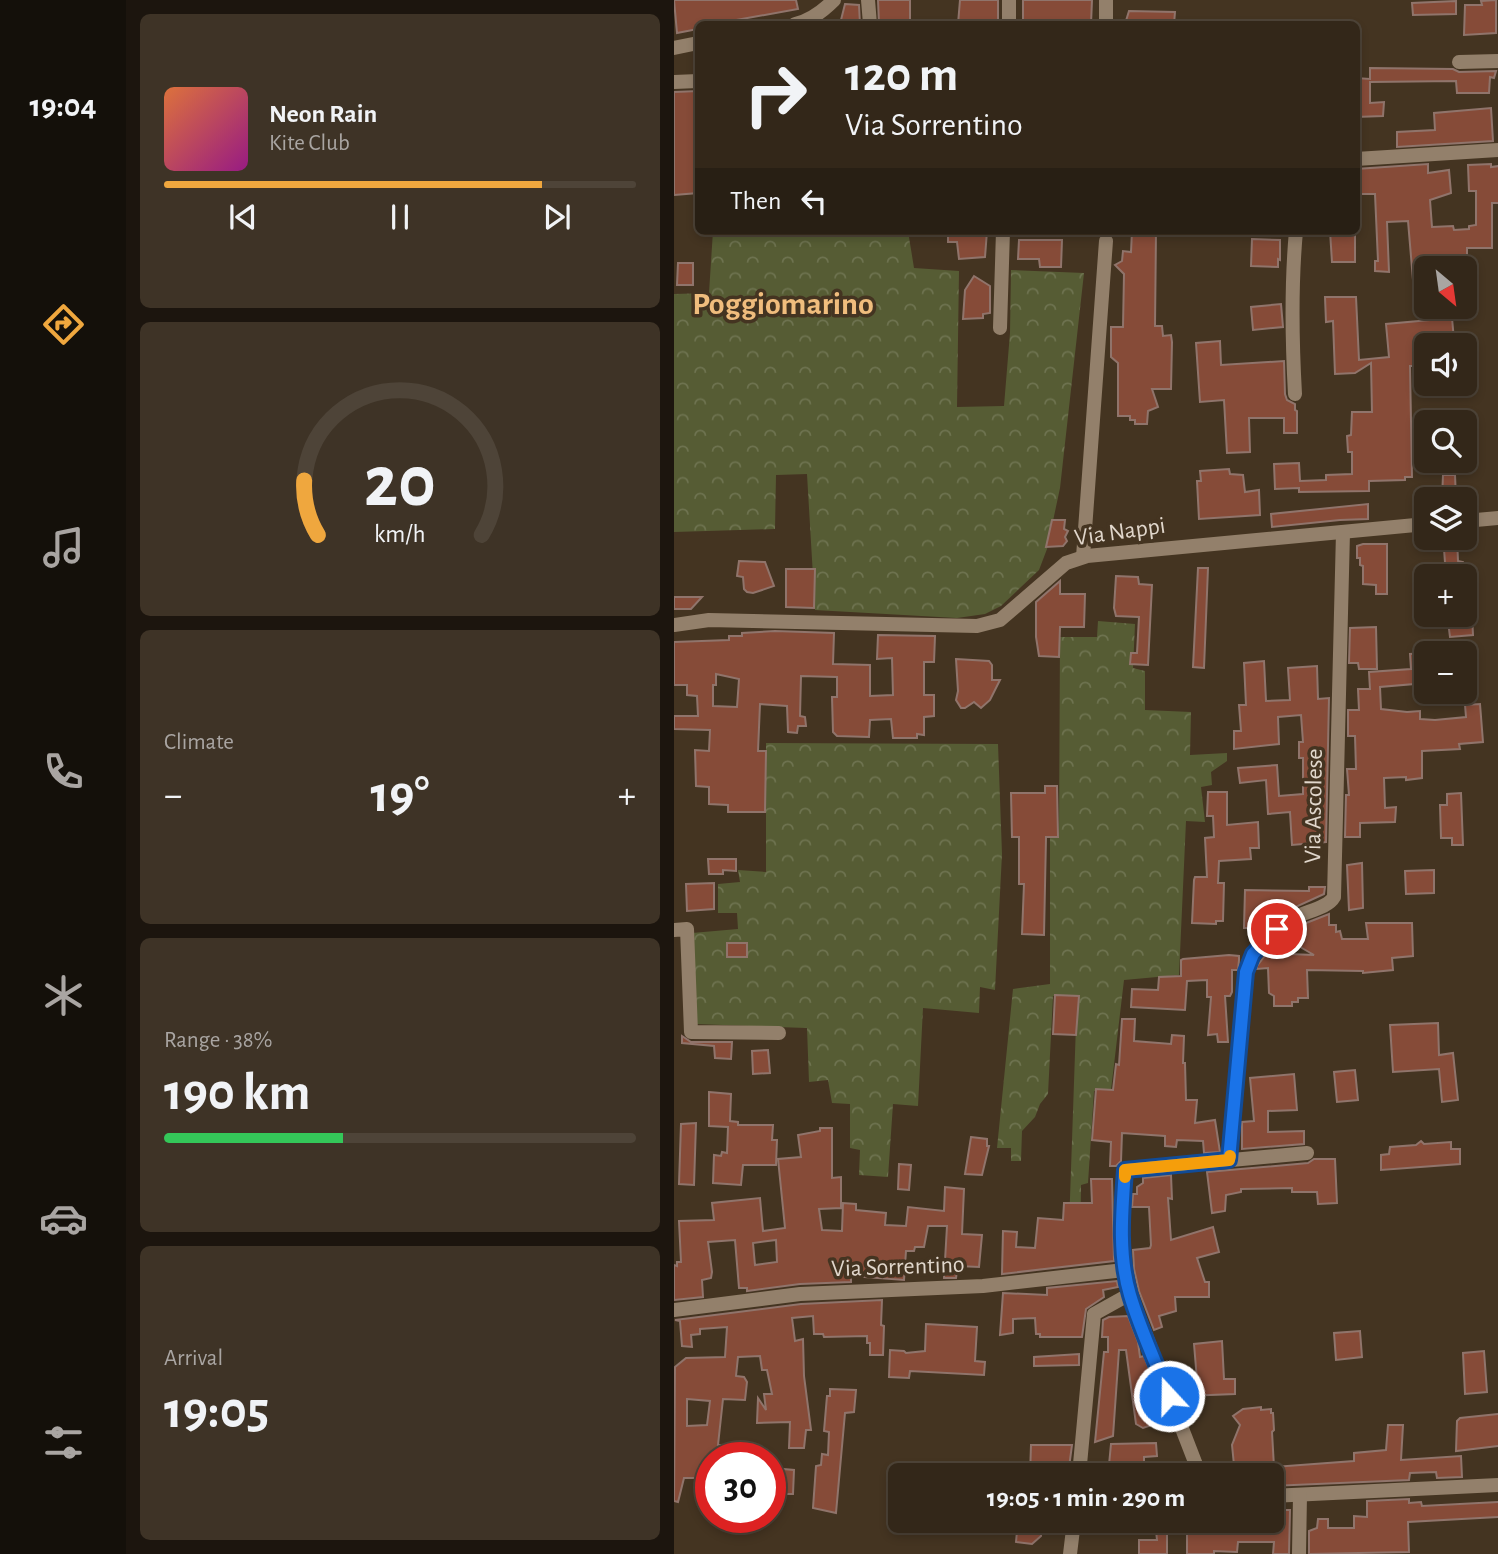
<!DOCTYPE html>
<html lang="en">
<head>
<meta charset="utf-8">
<style>
  :root { --surface:#332719; --page:#3e3326; --text:#f1f3f6; --muted:#a9a5a2; --line:#4e4438; --accent:#efa73e }
  body { margin:0; font-family:"Alegreya Sans",sans-serif; background:var(--page); color:var(--text); height:100vh; display:flex; flex-direction:column; font-size:26px; white-space:nowrap }
  * { box-sizing:border-box; margin:0 }
  p { font-size:23px; color:var(--muted) }
  .icon { flex:none; width:38px; height:38px; fill:none; stroke:currentColor; stroke-width:2; stroke-linecap:round; stroke-linejoin:round }
  .map { position:relative; flex:1; overflow:hidden }
  .panel { display:flex; flex-direction:column; gap:14px; padding:14px; background:#1c150e; width:548px }
  .panel>* { flex:none }
  .hud { position:absolute; left:21px; top:21px; width:665px; height:214px; border-radius:10px; box-shadow:0 4px 10px #0003,0 0 0 2px var(--line); background:#332719; color:var(--text); overflow:hidden }
  .needle { width:46px; rotate:151deg }
  .buttons { position:absolute; left:740px; top:256px; display:grid; gap:14px }
  .buttons a { display:grid; place-items:center; width:63px; height:63px; border-radius:10px; background:var(--surface); box-shadow:0 4px 10px #0003,0 0 0 2px var(--line); font-size:35px }
  .speed { position:absolute; left:21px; top:1442px; display:flex; gap:14px; font-size:35px; font-weight:700; text-align:center }
  .speed>* { display:grid; place-content:center; width:91px; height:91px; border-radius:50%; background:var(--surface); box-shadow:0 4px 10px #0003,0 0 0 2px var(--line); line-height:1 }
  .speed .limit { border:10px solid #d22; background:#fff; color:#111 }
  .pin { position:absolute; display:grid; place-items:center; width:60px; height:60px; color:#fff; margin:-30px; border:4px solid #fff; border-radius:50%; box-shadow:0 2px 7px #0007 }
  .me { position:absolute; width:77px; margin:-38px; rotate:339deg; stroke-linejoin:round; filter:drop-shadow(0 0 5px #0008) }
  .turn { display:flex; align-items:center; gap:24px; height:147px; padding:0 35px; font-size:32px }
  .turn .icon { width:91px; height:91px; stroke-width:2.5 }
  .turn b { display:block; font-size:49px; line-height:60px }
  .then { display:flex; align-items:center; height:66px; padding:0 35px; background:#0003; gap:14px; font-size:26px }
  .big { font-size:52px; font-weight:700; line-height:1.1 }
  .panel .card { flex:1; display:flex; flex-direction:column; justify-content:center; gap:10px; min-width:0; padding:0 24px; border-radius:10px; background:var(--page) }
  .panel .dial { align-items:center; gap:0 }
  .dial svg { height:182px; overflow:visible; fill:none; stroke:var(--line); stroke-width:7; stroke-linecap:round; text-anchor:middle }
  .dial text { fill:var(--text); stroke:none }
  .song { display:flex; align-items:center; gap:21px }
  .cover { width:84px; height:84px; border-radius:10px; background:linear-gradient(135deg,hsl(20 70% 55%),hsl(310 70% 35%)) }
  .played { height:7px; border-radius:4px; background:linear-gradient(90deg,var(--accent) 80%,var(--line) 80%) }
  .keys { display:flex; justify-content:space-around; direction:ltr }
  .heat { display:flex; justify-content:space-between; align-items:center; font-size:38px; direction:ltr }
  .charge { height:10px; border-radius:5px; background:linear-gradient(90deg,#34c759 38%,var(--line) 0) }
  .trip { position:absolute; left:214px; top:1463px; width:396px; height:70px; border-radius:10px; background:var(--surface); box-shadow:0 4px 10px #0003,0 0 0 2px var(--line); font-weight:700; line-height:70px; text-align:center }
  main { display:flex; flex:1; min-height:0 }
  .menu { display:flex; flex-direction:column; width:126px; justify-content:space-around; align-items:center; background:#14100a; color:var(--muted) }
  .menu .icon { width:49px; height:49px }
  .menu .active { color:var(--accent) }
  .menu b { font-size:32px; color:var(--text) }
  .map>svg:first-child { display:block }
</style>
</head>
<body>
<main>
<nav class="menu">
<b>19:04</b>
<svg class="icon active" aria-label="directions" viewBox="0 0 24 24"><path d="M12 3l9 9-9 9-9-9zM9 14v-3h6M13 9l2 2-2 2"/></svg>
<svg class="icon" aria-label="music" viewBox="0 0 24 24"><path d="M9 18V5l10-2v13"/><circle cx="6" cy="18" r="3"/><circle cx="16" cy="16" r="3"/></svg>
<svg class="icon" aria-label="phone" viewBox="0 0 24 24"><path d="M5 4h4l2 5-3 2q2 4 5 5l2-3 5 2v4C11 20 4 13 5 4z"/></svg>
<svg class="icon" aria-label="climate" viewBox="0 0 24 24"><path d="M12 3v18M4 7l16 10M4 17L20 7"/></svg>
<svg class="icon" aria-label="car" viewBox="0 0 24 24"><path d="M5 17H2v-5l4-1 3-4h7l3 4 3 1v5h-3M9 17h6M6 11h13"/><circle cx="7" cy="17" r="2"/><circle cx="17" cy="17" r="2"/></svg>
<svg class="icon" aria-label="filters" viewBox="0 0 24 24"><path d="M4 7h16M4 17h16"/><circle cx="9" cy="7" r="2"/><circle cx="15" cy="17" r="2"/></svg>
</nav>
<section class="panel">
<div class="card">
<div class="song"><i class="cover"></i><div><b>Neon Rain</b><p>Kite Club</p></div></div>
<div class="played"></div>
<div class="keys"><svg class="icon" aria-label="previous" viewBox="0 0 24 24"><path d="M18 5L8 12l10 7zM5 5v14"/></svg><svg class="icon" aria-label="pause" viewBox="0 0 24 24"><path d="M8 5v14M16 5v14"/></svg><svg class="icon" aria-label="next" viewBox="0 0 24 24"><path d="M6 5l10 7-10 7zM19 5v14"/></svg></div>
</div>
<div class="card dial"><svg viewBox="0 0 100 80">
<path d="M14 69A42 42 0 1 1 86 69"/>
<path d="M14 69A42 42 0 0 1 8 45" stroke="#efa73e"/>
<text x="50" y="56" font-size="32" font-weight="700">20</text>
<text x="50" y="72" font-size="11">km/h</text>
</svg></div>
<div class="card"><p>Climate</p>
<div class="heat"><a>−</a><b class="big">19°</b><a>+</a></div>
</div>
<div class="card"><p>Range · 38%</p><b class="big">190 km</b><div class="charge"></div></div>
<div class="card"><p>Arrival</p><b class="big">19:05</b></div>
</section>
<div class="map">
<svg width="825" height="1554" viewBox="0 0 825 1554">
  <defs>
    <pattern id="forest-crowns" width="20" height="18" patternUnits="userSpaceOnUse" patternTransform="scale(1.75)"><rect width="20" height="18" fill="#565c34"/><path d="M2 6a3 3 0 1 1 6 0M12 15a3 3 0 1 1 6 0" fill="none" stroke="#6e7350"/></pattern>
  </defs>
  <rect width="100%" height="100%" fill="#443421"/>
  <g fill="url(#forest-crowns)">
    <polygon points="39,231 234,231 240,268 285,271 283,407 330,406 336,333 337,270 410,273 386,488 373,549 365,570 327,606 311,614 283,618 141,610 133,474 102,475 101,529 0,532 0,294 35,293"/>
    <polygon points="424,621 461,624 459,668 471,671 471,710 517,712 516,755 553,753 553,761 537,772 538,785 527,787 531,822 512,821 505,975 450,980 437,1090 420,1091 414,1183 407,1185 406,1255 394,1256 403,996 379,996 374,1094 366,1104 361,1117 348,1131 347,1161 337,1161 337,1148 323,1148 339,989 376,984 376,838 385,837 386,637 423,637"/>
    <polygon points="92,743 324,744 328,854 321,990 306,987 305,1013 249,1008 244,1106 219,1104 214,1177 185,1175 186,1150 176,1148 176,1104 158,1103 154,1080 135,1082 133,1028 21,1024 18,933 64,929 63,913 44,913 44,884 66,882 64,870 92,872"/>
  </g>
  <g fill="#864b38" stroke="#90746b" stroke-width="2" fill-rule="evenodd">
    <polygon points="0,0 122,0 124,9 46,23 47,24 24,24 24,29 3,33"/>
    <polygon points="204,0 236,0 236,24 205,24"/>
    <polygon points="286,0 324,0 324,24 284,24"/>
    <polygon points="349,0 418,0 417,24 349,24"/>
    <polygon points="822,0 822,33 790,35 791,5 808,5 807,1"/>
    <polygon points="782,1 782,14 739,15 738,3"/>
    <polygon points="171,4 185,5 186,24 166,24"/>
    <polygon points="455,11 501,12 500,24 451,24"/>
    <polygon points="696,68 779,69 785,72 822,71 820,78 816,77 815,93 783,93 782,81 696,82 696,103 710,102 709,116 682,117 682,78 696,79"/>
    <polygon points="24,91 24,193 0,195 0,92"/>
    <polygon points="817,108 819,141 723,147 723,132 761,130 760,113"/>
    <polygon points="754,164 754,173 775,170 777,193 756,200 758,227 779,226 780,230 795,229 795,226 802,225 802,191 795,191 794,165 817,164 817,167 825,166 825,203 818,203 818,248 793,248 793,256 760,257 761,268 752,268 752,279 739,280 734,221 713,222 715,272 701,271 701,261 704,261 701,194 682,194 682,169"/>
    <polygon points="274,231 313,231 311,257 285,259 283,242 274,242"/>
    <polygon points="458,231 482,231 481,326 488,326 489,336 497,335 498,342 497,389 478,389 484,407 474,411 473,424 461,424 461,420 456,420 456,416 444,416 444,363 437,357 437,327 449,327 450,274 441,265 448,261 449,251 457,252"/>
    <polygon points="656,231 681,231 681,262 658,262"/>
    <polygon points="578,239 606,240 606,260 604,259 604,267 577,266"/>
    <polygon points="345,240 388,240 387,267 366,267 365,259 344,259"/>
    <polygon points="4,263 19,263 19,285 3,285"/>
    <polygon points="300,276 316,286 316,313 309,314 309,318 289,319 291,290"/>
    <polygon points="651,297 682,297 685,360 715,357 712,324 778,318 780,340 740,344 740,366 736,366 738,477 731,477 731,480 695,481 695,491 625,492 625,488 601,489 600,464 625,463 626,481 652,480 652,475 678,474 678,452 674,452 673,436 677,435 678,412 698,412 697,363 681,373 661,374 659,321 652,322"/>
    <polygon points="607,304 609,327 579,330 577,307"/>
    <polygon points="546,341 547,365 610,361 611,394 613,400 621,404 621,410 623,411 623,433 610,433 610,418 575,418 576,452 553,453 550,400 526,402 522,343"/>
    <polygon points="555,469 556,474 569,475 571,492 585,490 586,515 525,519 523,481 527,481 526,471"/>
    <polygon points="769,475 781,475 782,499 768,499"/>
    <polygon points="694,504 694,519 666,520 598,527 597,514"/>
    <polygon points="378,520 391,520 390,529 394,531 391,537 393,541 389,546 372,547"/>
    <polygon points="769,537 783,537 784,561 789,562 792,576 772,576 770,549 759,549 759,539"/>
    <polygon points="689,544 713,544 713,594 702,594 702,585 689,584 689,566 686,565 686,558 683,558 683,546"/>
    <polygon points="65,561 91,562 100,586 79,593 73,592 70,589 69,577 63,576"/>
    <polygon points="524,568 534,568 530,668 519,667"/>
    <polygon points="112,569 141,569 140,608 112,607"/>
    <polygon points="442,576 464,577 465,584 478,585 474,665 456,664 457,653 463,653 465,617 442,616 440,608"/>
    <polygon points="386,581 386,594 411,594 410,627 386,627 385,657 365,656 362,637 362,602"/>
    <polygon points="0,597 28,597 17,609 0,609"/>
    <polygon points="773,614 798,614 799,635 776,637"/>
    <polygon points="702,627 703,669 685,669 684,663 675,663 676,628"/>
    <path d="M101 631 160 633 159 664 196 665V696L219 695 218 658 203 659 204 635 261 636 260 662H250V695H260V716L250 717V735L243 734V738H219L217 719 196 720 195 737 163 736 159 732 158 697H163V677L127 676 126 716 131 717 132 726H124L123 733 114 732 113 706 86 704 84 751H92L91 812H54V805L35 804V787L22 786 21 750 35 751 36 730 0 729V716H24L23 696 13 695V685H0V642L55 640V636H68V633ZM42 674 65 679 63 707 39 706V685H42Z"/>
    <polygon points="752,653 752,683 706,687 707,709 733,712 746,711 746,719 761,720 792,717 791,705 806,704 809,742 785,744 786,749 748,751 748,778 732,780 732,777 710,778 711,808 722,807 721,822 686,823 686,837 671,837 672,795 675,795 673,769 682,769 681,736 674,736 674,710 685,710 684,689 696,689 695,672 737,669 736,654"/>
    <polygon points="282,659 315,661 318,665 318,680 326,680 316,700 307,708 300,702 291,708 287,708 282,700 284,691"/>
    <polygon points="590,661 592,701 616,700 614,668 643,666 644,699 655,698 652,842 618,845 616,812 594,814 592,780 566,783 564,768 603,765 605,796 629,794 629,758 625,758 625,742 629,742 627,715 604,717 605,744 560,749 560,731 567,731 565,705 572,705 570,663"/>
    <polygon points="371,786 383,786 384,837 372,837 370,935 348,934 350,884 345,884 345,837 338,837 337,793 371,793"/>
    <polygon points="534,792 553,792 553,825 584,822 585,848 576,848 577,859 545,861 544,883 550,883 549,921 542,921 542,924 518,923 520,880 521,877 533,877 531,838 540,837 539,816 533,816"/>
    <polygon points="787,793 789,845 778,845 778,838 767,838 766,805 773,805 773,794"/>
    <polygon points="34,859 62,859 62,871 49,870 49,874 35,874"/>
    <polygon points="688,863 689,908 675,910 673,865"/>
    <polygon points="760,870 760,893 732,894 731,871"/>
    <polygon points="40,883 40,909 13,911 12,884"/>
    <polygon points="635,887 651,887 650,894 617,909 591,928 570,928 571,890 635,891"/>
    <polygon points="655,914 655,925 662,925 662,932 666,931 668,939 694,939 692,923 738,923 739,956 718,958 719,970 689,973 689,971 633,970 634,998 624,998 624,1002 618,1002 618,1006 600,1006 600,996 595,993 594,968 583,969 583,966 593,953 640,955 609,937 627,925"/>
    <rect x="53" y="943" width="20" height="14"/>
    <polygon points="555,955 565,956 565,960 564,970 558,970 558,992 556,996 551,996 554,1042 544,1042 543,1034 534,1035 537,997 533,997 533,980 513,981 511,1010 457,1007 458,989 484,990 485,977 507,976 507,960 509,959"/>
    <polygon points="381,995 405,996 402,1035 379,1034"/>
    <polygon points="448,1019 461,1019 460,1041 497,1044 498,1035 510,1036 509,1063 511,1063 512,1100 523,1100 521,1123 541,1120 546,1152 530,1153 529,1141 503,1140 502,1147 491,1146 491,1136 448,1133 447,1161 442,1166 436,1166 437,1142 418,1140 422,1089 439,1090 442,1064 445,1065"/>
    <polygon points="764,1023 765,1055 779,1053 784,1100 768,1102 765,1069 719,1072 716,1025"/>
    <polygon points="8,1036 17,1042 58,1042 57,1059 41,1058 40,1046 8,1043"/>
    <polygon points="94,1050 96,1073 79,1074 78,1051"/>
    <polygon points="681,1070 684,1100 663,1102 660,1072"/>
    <polygon points="620,1074 623,1110 594,1111 594,1132 630,1131 630,1144 568,1149 568,1122 580,1121 576,1078"/>
    <polygon points="35,1092 57,1094 56,1121 64,1122 64,1125 99,1125 98,1140 103,1140 102,1165 69,1165 67,1185 39,1183 40,1155 47,1156 48,1152 53,1153 54,1127 35,1126"/>
    <polygon points="22,1123 20,1185 5,1184 7,1124"/>
    <path d="M146 1128H158V1178L167 1177V1208L145 1209 148 1230 168 1231 169 1203 182 1204V1210L212 1213 211 1225 232 1226 234 1207 270 1211 271 1187 290 1189 288 1234 308 1235 305 1267 284 1266 282 1278H270L273 1226H254L250 1247H241L240 1251H232L230 1280 177 1276V1282L126 1284 73 1291V1288H65L61 1240 34 1242 38 1272 37 1278 28 1280 29 1297 0 1300V1265L3 1266V1262H7L5 1221 40 1220 38 1203 86 1198 89 1231 111 1228 104 1159 127 1157 124 1135 146 1131ZM102 1240 103 1262 81 1265 79 1243Z"/>
    <polygon points="297,1137 313,1139 313,1146 315,1146 308,1175 291,1174"/>
    <polygon points="747,1141 750,1144 777,1142 777,1149 786,1149 786,1164 707,1170 707,1155 715,1154 716,1147 742,1145"/>
    <polygon points="640,1159 661,1159 663,1203 644,1204 643,1192 618,1192 618,1188 567,1189 567,1192 552,1195 551,1211 538,1213 533,1172 634,1163"/>
    <polygon points="225,1164 237,1165 235,1190 224,1189"/>
    <polygon points="497,1175 498,1199 494,1198 497,1240 539,1227 545,1252 523,1258 531,1282 535,1282 535,1297 501,1297 502,1311 485,1316 488,1327 480,1330 465,1291 460,1269 459,1250 476,1248 477,1245 475,1207 458,1207 459,1194 463,1194 463,1187 469,1183 469,1178"/>
    <polygon points="417,1179 438,1179 440,1261 328,1274 329,1231 343,1232 342,1247 361,1248 364,1218 389,1220 390,1203 418,1203"/>
    <polygon points="443,1281 444,1287 429,1290 430,1297 412,1309 408,1337 366,1337 366,1334 362,1334 361,1318 339,1319 339,1333 326,1335 329,1293 373,1295 373,1288"/>
    <path d="M208 1300 207 1325 210 1326 209 1355H196V1343H193V1336L150 1337 149 1334H140L139 1316 118 1318 121 1341 129 1339 130 1376 137 1430H132L130 1448H115L116 1422 83 1423 84 1398 92 1410 90 1394H98L93 1370H88L86 1356 64 1357 62 1376 70 1377 73 1382 71 1400 49 1399 44 1445H47V1458H37V1478H10L4 1502 0 1501 1 1367 12 1358 51 1357 53 1327 26 1329V1334L17 1335 18 1347 8 1346 6 1321 1 1320 127 1304ZM13 1399 36 1401 33 1425 13 1426Z"/>
    <polygon points="454,1316 464,1342 466,1357 470,1356 482,1387 487,1422 469,1428 462,1424 452,1350 445,1350 439,1436 421,1442 430,1352 434,1352 434,1337 428,1337 429,1320 435,1317"/>
    <polygon points="252,1324 303,1327 301,1361 311,1362 310,1375 236,1371 235,1378 215,1377 216,1350 230,1351 232,1353 251,1351"/>
    <polygon points="686,1331 688,1357 662,1360 660,1333"/>
    <polygon points="548,1341 550,1379 561,1379 561,1394 511,1396 510,1381 523,1380 520,1344"/>
    <polygon points="810,1351 813,1392 791,1394 789,1353"/>
    <polygon points="405,1354 405,1365 360,1366 360,1357"/>
    <polygon points="156,1389 182,1390 180,1412 171,1413 162,1513 139,1508 142,1466 147,1465 148,1454 154,1455 155,1432 150,1431 153,1396 156,1396"/>
    <polygon points="587,1407 587,1410 597,1409 597,1413 599,1413 600,1430 598,1432 600,1467 680,1461 680,1453 712,1450 714,1425 729,1425 727,1460 787,1456 788,1477 763,1478 762,1472 736,1473 735,1480 597,1486 597,1475 561,1475 558,1445 566,1425 559,1416 569,1409"/>
    <polygon points="825,1414 825,1446 782,1451 783,1421 786,1418"/>
    <polygon points="482,1443 483,1456 470,1457 470,1464 435,1465 437,1444"/>
    <polygon points="357,1445 398,1445 394,1475 356,1475"/>
    <polygon points="98,1468 120,1470 119,1494 96,1494"/>
    <polygon points="735,1499 735,1503 747,1502 748,1506 825,1502 825,1517 734,1522 735,1552 635,1554 635,1531 643,1528 644,1519 654,1519 654,1528 680,1528 680,1516 693,1517 693,1501"/>
    <polygon points="597,1510 616,1510 615,1554 599,1554 600,1542 564,1542 563,1552 540,1551 540,1554 513,1554 513,1521 597,1521"/>
    <polygon points="344,1521 368,1521 367,1536 358,1544 342,1542"/>
    <polygon points="481,1521 493,1521 493,1554 465,1554 465,1540 483,1540"/>
  </g>
  <g fill="none" stroke-linecap="round" stroke-linejoin="round">
    <g stroke="#93806b" stroke-width="14">
      <polyline points="194,0 196,24"/>
      <path d="M121 24C136 21 149 11 160 0"/>
      <polyline points="335,24 335,0"/>
      <polyline points="432,24 432,0"/>
      <polyline points="0,48 24,43"/>
      <polyline points="785,62 825,61"/>
      <polyline points="0,82 24,81"/>
      <polyline points="682,159 825,150"/>
      <polyline points="326,328 329,231"/>
      <path d="M621 394C618 341 617 285 622 231"/>
      <polyline points="791,521 825,518"/>
      <polyline points="409,557 432,241"/>
      <polyline points="0,625 35,620 303,626 326,620 392,563 413,556 752,524"/>
      <polyline points="0,930 13,929 17,1032 105,1033"/>
      <path d="M555 1160 574 963C585 944 603 928 622 917 633 911 654 908 660 897L669 532"/>
      <polyline points="450,1270 448,1218 451,1170 633,1153"/>
      <polyline points="0,1310 126,1294 309,1286 450,1270 456,1294 526,1475"/>
      <polyline points="405,1475 420,1314 456,1294"/>
      <polyline points="597,1496 825,1485"/>
      <polyline points="396,1554 400,1521"/>
      <polyline points="625,1554 626,1495"/>
    </g>
  </g>
  <g fill="none" stroke-linecap="round" stroke-linejoin="round">
    <g stroke="#114b97" stroke-width="18">
      <path id="route" d="M495 1396C482 1363 466 1329 456 1295 444 1255 448 1211 451 1170L555 1160 572 972 579 954 603 929"/>
    </g>
    <use href="#route" stroke="#1a73e8" stroke-width="12"/>
    <polyline stroke="#f59e0b" stroke-width="12" points="451,1177 451,1170 555,1160 556,1156"/>
  </g>
  <g text-anchor="middle" dominant-baseline="central" stroke-width="7" stroke-linejoin="round" paint-order="stroke">
    <g font-size="24" fill="#e1d7cc" stroke="#443421">
      <text transform="translate(446 532) rotate(-8)">Via Nappi</text>
      <text transform="translate(640 806) rotate(-89)">Via Ascolese</text>
      <text transform="translate(224 1267) rotate(-2)">Via Sorrentino</text>
    </g>
    <g font-size="32" font-weight="bold" fill="#f0bd7d" stroke="#443421">
      <text x="109" y="304">Poggiomarino</text>
    </g>
  </g>
</svg>
<div class="buttons">
<a><svg class="needle" viewBox="-14 -14 28 28"><path d="M0-13l5 13h-10z" fill="#e53935"/><path d="M0 13l5-13h-10z" fill="#a9a5a2"/></svg></a>
<a><svg class="icon" aria-label="sound" viewBox="0 0 24 24"><path d="M4 9h4l5-4v14l-5-4H4zM17 9q2 3 0 6"/></svg></a>
<a><svg class="icon" aria-label="search" viewBox="0 0 24 24"><circle cx="10" cy="10" r="6"/><path d="M15 15l6 6"/></svg></a>
<a><svg class="icon" aria-label="layers" viewBox="0 0 24 24"><path d="M12 4l9 5-9 5-9-5zM3 14l9 5 9-5"/></svg></a>
<a>+</a>
<a>−</a>
</div>
<div class="speed"><div class="limit">30</div></div>
<div class="pin" style="left:603px;top:929px;background:#d93025"><svg class="icon" aria-label="arrive" viewBox="0 0 24 24"><path d="M6 21V4h12l-3 4 3 4H6"/></svg></div>
<svg class="me" style="left:495px;top:1396px" viewBox="-20 -20 40 40"><circle r="17" fill="#1a73e8" stroke="#fff" stroke-width="3"/><path d="M0-11L8 9 0 5-8 9z" fill="#fff"/></svg>
<div class="trip">19:05 · 1 min · 290 m</div>
<div class="hud">
<div class="turn"><svg class="icon" aria-label="right" viewBox="0 0 24 24"><path d="M7 20v-9h11M14 6l5 5-5 5"/></svg><div><b>120 m</b>Via Sorrentino</div></div>
<div class="then">Then<svg class="icon" aria-label="left" viewBox="0 0 24 24"><path d="M17 20v-9H6M10 6l-5 5 5 5"/></svg></div>
</div>
</div>
</main>
</body>
</html>
